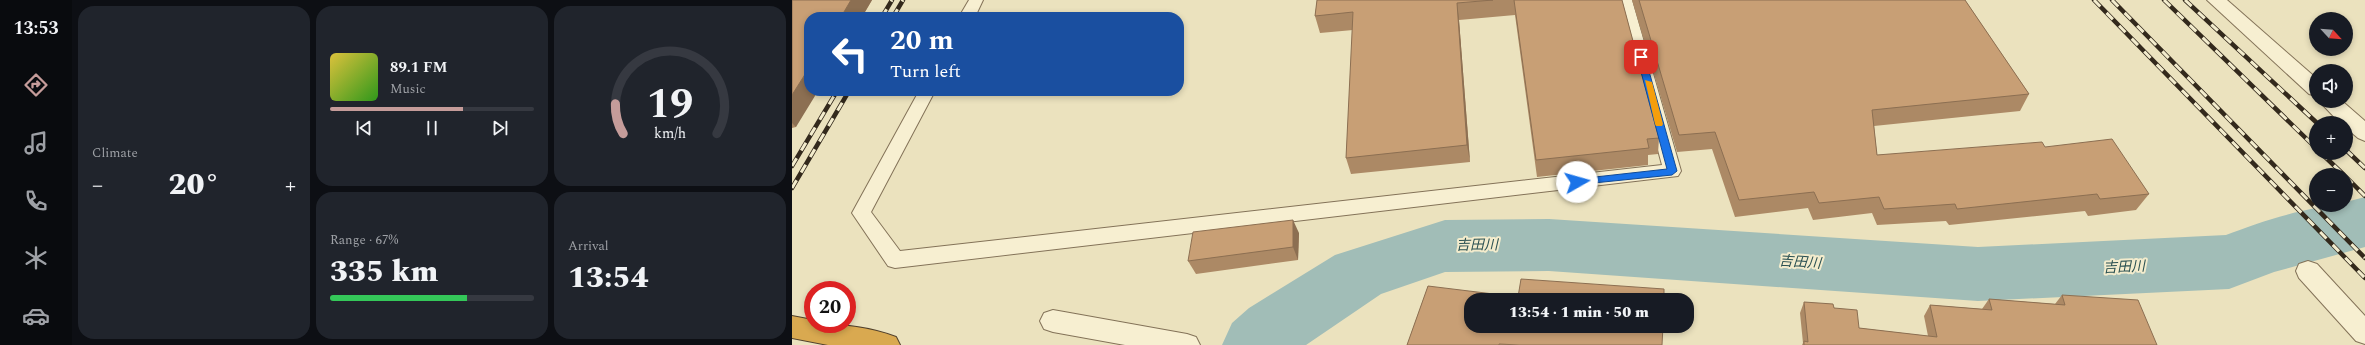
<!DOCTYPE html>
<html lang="en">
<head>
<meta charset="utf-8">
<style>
  :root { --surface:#171b24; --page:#20242c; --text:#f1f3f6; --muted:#9ea1a6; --line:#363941; --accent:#c59c9a }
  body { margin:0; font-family:Spectral,"Noto Sans JP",serif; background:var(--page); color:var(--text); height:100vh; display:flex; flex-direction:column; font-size:15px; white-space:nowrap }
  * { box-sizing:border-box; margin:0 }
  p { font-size:13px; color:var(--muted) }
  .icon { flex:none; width:22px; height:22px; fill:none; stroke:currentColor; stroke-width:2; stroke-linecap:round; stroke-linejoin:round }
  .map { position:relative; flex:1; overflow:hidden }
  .details { display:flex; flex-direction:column; gap:6px; padding:6px; background:#0d0f14; width:720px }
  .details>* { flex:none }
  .guide { position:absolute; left:12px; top:12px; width:380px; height:84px; border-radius:16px; box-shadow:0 2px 6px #0003; background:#1a4fa0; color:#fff; overflow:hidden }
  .needle { width:26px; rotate:116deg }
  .buttons { position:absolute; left:1517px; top:12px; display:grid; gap:8px }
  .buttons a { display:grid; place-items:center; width:44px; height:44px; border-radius:50%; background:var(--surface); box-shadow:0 2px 6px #0003; font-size:20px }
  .speed { position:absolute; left:12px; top:281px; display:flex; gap:8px; font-size:20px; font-weight:700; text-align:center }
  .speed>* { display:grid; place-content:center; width:52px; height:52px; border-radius:50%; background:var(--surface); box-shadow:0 2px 6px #0003; line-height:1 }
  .speed .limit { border:6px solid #d22; background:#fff; color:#111 }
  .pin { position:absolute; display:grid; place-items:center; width:34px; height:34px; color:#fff; margin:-17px; border-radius:8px; box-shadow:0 2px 6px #0006 }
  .me { position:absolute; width:44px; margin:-22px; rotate:83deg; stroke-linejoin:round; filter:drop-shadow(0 0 3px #0008) }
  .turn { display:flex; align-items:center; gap:14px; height:84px; padding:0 20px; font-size:18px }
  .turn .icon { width:52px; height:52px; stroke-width:2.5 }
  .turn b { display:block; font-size:28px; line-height:34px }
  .big { font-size:30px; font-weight:800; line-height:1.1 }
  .details .tile { flex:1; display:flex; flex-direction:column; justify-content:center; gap:6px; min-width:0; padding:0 14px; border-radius:16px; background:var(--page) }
  .details .dial { align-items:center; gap:0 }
  .dial svg { height:104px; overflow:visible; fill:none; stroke:var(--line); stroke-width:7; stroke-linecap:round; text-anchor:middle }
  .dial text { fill:var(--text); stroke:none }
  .song { display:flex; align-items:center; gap:12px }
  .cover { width:48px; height:48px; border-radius:6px; background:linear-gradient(135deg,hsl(50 70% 55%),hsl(110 70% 35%)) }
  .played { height:4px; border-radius:2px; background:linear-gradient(90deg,var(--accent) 65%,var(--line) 65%) }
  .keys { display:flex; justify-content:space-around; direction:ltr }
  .heat { display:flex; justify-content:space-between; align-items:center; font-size:22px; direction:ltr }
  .charge { height:6px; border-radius:3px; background:linear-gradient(90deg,#34c759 67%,var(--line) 0) }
  .details .tiles { flex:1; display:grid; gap:6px; grid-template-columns:repeat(3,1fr) }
  .tile:first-child { grid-row:span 2 }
  .trip { position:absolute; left:672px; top:293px; width:230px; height:40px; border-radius:16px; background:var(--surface); box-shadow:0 2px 6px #0003; font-weight:800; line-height:40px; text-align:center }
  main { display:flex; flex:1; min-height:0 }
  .tab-bar { display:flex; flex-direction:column; width:72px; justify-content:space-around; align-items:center; background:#090b0e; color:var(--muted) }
  .tab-bar .icon { width:28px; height:28px }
  .tab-bar .current { color:var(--accent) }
  .tab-bar b { font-size:18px; color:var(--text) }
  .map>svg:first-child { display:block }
</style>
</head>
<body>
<main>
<nav class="tab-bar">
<b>13:53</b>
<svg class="icon current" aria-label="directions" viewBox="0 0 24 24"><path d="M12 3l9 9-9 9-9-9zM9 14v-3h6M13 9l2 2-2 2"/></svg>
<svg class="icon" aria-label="music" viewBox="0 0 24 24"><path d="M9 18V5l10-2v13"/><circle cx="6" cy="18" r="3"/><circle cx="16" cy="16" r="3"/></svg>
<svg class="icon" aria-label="phone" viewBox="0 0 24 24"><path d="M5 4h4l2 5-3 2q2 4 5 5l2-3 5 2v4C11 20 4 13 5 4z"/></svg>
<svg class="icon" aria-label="climate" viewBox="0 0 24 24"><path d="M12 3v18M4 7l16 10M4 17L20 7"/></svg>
<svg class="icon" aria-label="car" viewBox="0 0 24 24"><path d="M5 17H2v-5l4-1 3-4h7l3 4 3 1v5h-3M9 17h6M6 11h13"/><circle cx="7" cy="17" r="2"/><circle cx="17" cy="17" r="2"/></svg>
</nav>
<section class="details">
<div class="tiles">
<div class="tile"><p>Climate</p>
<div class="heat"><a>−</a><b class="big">20°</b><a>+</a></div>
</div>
<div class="tile">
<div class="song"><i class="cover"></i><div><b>89.1 FM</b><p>Music</p></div></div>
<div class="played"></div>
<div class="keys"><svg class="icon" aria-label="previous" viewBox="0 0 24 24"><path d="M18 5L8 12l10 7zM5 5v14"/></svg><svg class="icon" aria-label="pause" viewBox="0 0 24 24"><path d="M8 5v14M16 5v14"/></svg><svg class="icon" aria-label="next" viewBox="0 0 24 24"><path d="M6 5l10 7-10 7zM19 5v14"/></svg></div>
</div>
<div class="tile dial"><svg viewBox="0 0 100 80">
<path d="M14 69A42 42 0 1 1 86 69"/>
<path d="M14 69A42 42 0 0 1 8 46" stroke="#c59c9a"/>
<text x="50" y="56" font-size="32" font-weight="700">19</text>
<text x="50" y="72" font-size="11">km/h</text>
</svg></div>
<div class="tile"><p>Range · 67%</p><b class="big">335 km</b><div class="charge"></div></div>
<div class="tile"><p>Arrival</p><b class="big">13:54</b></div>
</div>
</section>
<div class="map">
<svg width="1573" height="345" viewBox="0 0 1573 345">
  <rect width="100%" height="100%" fill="#ebe2be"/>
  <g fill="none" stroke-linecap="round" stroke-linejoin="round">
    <path fill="#a1bdb7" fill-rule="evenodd" d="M1573 197V247L1482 272 1437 289 1186 301 757 271 653 272 589 294 514 345H430L440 323 457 308 543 255 653 220 757 219 1186 247 1434 235C1467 222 1519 205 1554 205V202Z"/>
    <g stroke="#837258" stroke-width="2">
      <g id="lane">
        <polygon points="177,0 191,0 183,17 167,17"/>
        <polygon points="826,0 840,0 889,171 886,176 103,268 96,266 60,213 127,91 143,91 79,212 108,251 870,165"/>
      </g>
    </g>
    <g stroke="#837258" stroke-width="2">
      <g id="street">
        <polygon points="1415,0 1435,0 1524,78 1524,96 1517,94"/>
        <polygon points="1527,101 1550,101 1573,121 1573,141 1566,138 1554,128 1554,123 1548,123"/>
        <polygon points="1516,261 1525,264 1573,316 1573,344 1564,341 1507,278 1504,271 1507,264"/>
        <polygon points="261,310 395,334 404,337 408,345 333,345 261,332 252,329 248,321 252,313"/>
      </g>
    </g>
    <g stroke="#50402c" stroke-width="2">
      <path id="highway" d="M0 316 21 320V324C48 324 78 327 104 337L108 345H36L0 338Z"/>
    </g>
    <use href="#lane" fill="#f7efd1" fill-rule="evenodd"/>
    <use href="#street" fill="#f7efd1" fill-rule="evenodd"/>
    <use href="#highway" fill="#d9a950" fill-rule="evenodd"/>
    <g stroke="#33291c" stroke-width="4.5">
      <g id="rail">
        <polyline points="1302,0 1573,278"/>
        <polyline points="1320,0 1573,258"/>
        <polyline points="1372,0 1524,148"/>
        <polyline points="1393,0 1525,123"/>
        <polyline points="90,17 100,0"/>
        <polyline points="101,17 111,0"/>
        <polyline points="1554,150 1573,168"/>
        <polyline points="1529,153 1552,175"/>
        <polyline points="0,166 45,91"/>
        <polyline points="1554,177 1573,196"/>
        <polyline points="0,188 57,91"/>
      </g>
    </g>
    <use href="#rail" stroke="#f3eccd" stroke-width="3" stroke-dasharray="9" stroke-linecap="butt"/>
  </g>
  <g fill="#ac8965">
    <polygon points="0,0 80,0 70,17 17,17 4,127 0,128"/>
    <polygon points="525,0 830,0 867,138 866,154 856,155 856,165 745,177 723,15 667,20 678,162 559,174 554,158 561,30 528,33 523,16"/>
    <polygon points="840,0 1173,0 1237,94 1228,111 1082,126 1085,155 1253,147 1357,194 1344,210 1296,216 1293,211 1157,225 1154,221 1085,225 1080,213 1021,220 1016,208 943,217 920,149 885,152"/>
    <polygon points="507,233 506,260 404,274 396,261"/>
    <polygon points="636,286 870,345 615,345"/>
    <polygon points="1270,295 1365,345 1010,345 1011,343 1008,313 1012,302 1042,308 1067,328 1136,336 1132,316 1138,305 1190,309 1197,299 1263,304"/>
  </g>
  <g fill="#8c6f52">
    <polygon points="59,0 80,0 70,17 49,17"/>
    <polygon points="665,3 667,20 678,162 675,145"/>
    <polygon points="17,68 17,91 26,91 4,127 0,123 0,95"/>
    <polygon points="501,220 507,233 506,260 501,247"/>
  </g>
  <g fill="#c89f75" stroke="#8c6f52">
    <polygon points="0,0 59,0 49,17 17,17 17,68 0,95"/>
    <polygon points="525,0 701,0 665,3 675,145 554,158 561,12 523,16"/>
    <polygon points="722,0 830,0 867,138 855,139 857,148 744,160"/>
    <polygon points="847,0 1173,0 1237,94 1080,110 1085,155 1250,142 1253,147 1320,139 1357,194 1308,199 1305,194 1165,209 1163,204 1092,209 1087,197 1027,203 1022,192 947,200 923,132 887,135"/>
    <polygon points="501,220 501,247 396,261 401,232"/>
    <polygon points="729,279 872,289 872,300 679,300 679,326 871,326 870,345 727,345 707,344 707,345 615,345 636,286 726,297"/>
    <polygon points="1270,295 1346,300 1365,345 1012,345 1012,341 1016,342 1012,302 1041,304 1042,308 1065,310 1067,328 1145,337 1138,305 1200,310 1197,299 1273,305"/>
  </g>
  <polygon fill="#1a73e8" stroke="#114b97" points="849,54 853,57 885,171 880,175 782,185 782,180 785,179 875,169 845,57"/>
  <polygon fill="#f59e0b" points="853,80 860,82 871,124 870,126 864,126 863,124"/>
  <g text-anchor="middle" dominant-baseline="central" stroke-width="4" stroke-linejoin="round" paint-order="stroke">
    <g font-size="14" font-style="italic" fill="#2b5152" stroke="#f3eccd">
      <text transform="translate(685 245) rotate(-1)">吉田川</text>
      <text transform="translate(1008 262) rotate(4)">吉田川</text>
      <text transform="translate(1332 267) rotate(-3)">吉田川</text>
    </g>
  </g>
</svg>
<div class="buttons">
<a><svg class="needle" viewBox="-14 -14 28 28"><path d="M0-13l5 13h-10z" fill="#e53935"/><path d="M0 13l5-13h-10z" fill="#9ea1a6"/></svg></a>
<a><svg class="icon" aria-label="sound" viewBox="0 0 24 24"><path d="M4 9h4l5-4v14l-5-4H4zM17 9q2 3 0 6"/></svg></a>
<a>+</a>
<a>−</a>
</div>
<div class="speed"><div class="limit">20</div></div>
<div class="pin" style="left:849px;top:57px;background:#d93025"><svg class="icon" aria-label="arrive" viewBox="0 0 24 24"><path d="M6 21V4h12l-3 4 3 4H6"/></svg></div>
<svg class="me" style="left:785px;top:182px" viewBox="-20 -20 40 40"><circle r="19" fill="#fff"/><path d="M0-13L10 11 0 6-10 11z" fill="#1a73e8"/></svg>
<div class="trip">13:54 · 1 min · 50 m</div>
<div class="guide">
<div class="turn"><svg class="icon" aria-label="left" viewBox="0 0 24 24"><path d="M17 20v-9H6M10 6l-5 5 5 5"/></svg><div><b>20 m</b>Turn left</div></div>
</div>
</div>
</main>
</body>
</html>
